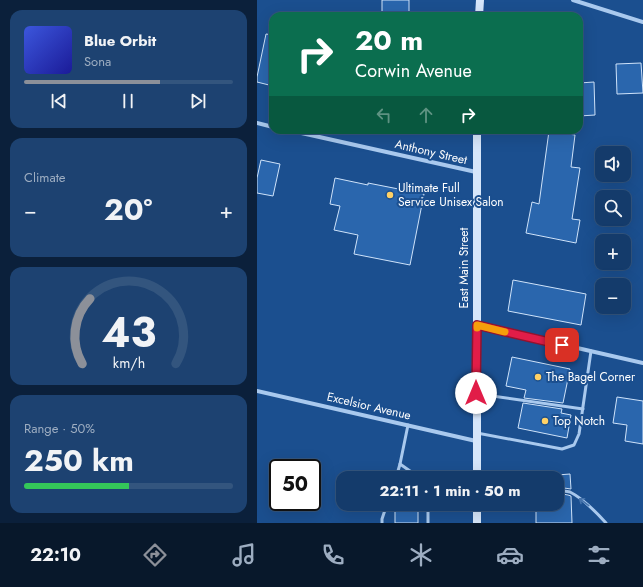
<!DOCTYPE html>
<html lang="en">
<head>
<meta charset="utf-8">
<style>
  :root { --surface:#143b6b; --page:#1d4271; --text:#f1f3f6; --muted:#9dadc1; --line:#33557e; --accent:#8c9099 }
  body { margin:0; font-family:Jost,sans-serif; background:var(--page); color:var(--text); height:100vh; display:flex; flex-direction:column; font-size:15px; white-space:nowrap }
  * { box-sizing:border-box; margin:0 }
  p { font-size:13px; color:var(--muted) }
  .icon { flex:none; width:22px; height:22px; fill:none; stroke:currentColor; stroke-width:2; stroke-linecap:round; stroke-linejoin:round }
  .map { position:relative; flex:1; overflow:hidden }
  .details { display:flex; flex-direction:column; gap:10px; padding:10px; background:#0b203b; width:257px }
  .details>* { flex:none }
  .guide { position:absolute; left:12px; top:12px; width:314px; height:122px; border-radius:12px; box-shadow:0 4px 16px #0002,0 0 0 1px var(--line); background:#0b6e4f; color:#fff; overflow:hidden }
  .fabs { position:absolute; left:338px; top:146px; display:grid; gap:8px }
  .fabs a { display:grid; place-items:center; width:36px; height:36px; border-radius:8px; background:var(--surface); box-shadow:0 4px 16px #0002,0 0 0 1px var(--line); font-size:20px }
  .speed { position:absolute; left:12px; top:459px; display:flex; gap:8px; font-size:20px; font-weight:700; text-align:center }
  .speed>* { display:grid; place-content:center; width:52px; height:52px; border-radius:50%; background:var(--surface); box-shadow:0 4px 16px #0002,0 0 0 1px var(--line); line-height:1 }
  .speed .limit { border:2px solid #111; border-radius:6px; background:#fff; color:#111 }
  .pin { position:absolute; display:grid; place-items:center; width:34px; height:34px; color:#fff; margin:-17px; border-radius:8px; box-shadow:0 2px 6px #0006 }
  .me { position:absolute; width:44px; margin:-22px; rotate:0deg; stroke-linejoin:round; filter:drop-shadow(0 0 3px #0008) }
  .turn { display:flex; align-items:center; gap:14px; height:84px; padding:0 20px; font-size:18px }
  .turn .icon { width:52px; height:52px; stroke-width:2.5 }
  .turn b { display:block; font-size:28px; line-height:34px }
  .lanes { display:flex; align-items:center; height:38px; padding:0 20px; background:#0003; justify-content:center; gap:20px; direction:ltr }
  .lanes .off { opacity:.35 }
  .big { font-size:30px; font-weight:700; line-height:1.1 }
  .details .tile { flex:1; display:flex; flex-direction:column; justify-content:center; gap:6px; min-width:0; padding:0 14px; border-radius:12px; background:var(--page) }
  .details .dial { align-items:center; gap:0 }
  .dial svg { height:104px; overflow:visible; fill:none; stroke:var(--line); stroke-width:7; stroke-linecap:round; text-anchor:middle }
  .dial text { fill:var(--text); stroke:none }
  .song { display:flex; align-items:center; gap:12px }
  .cover { width:48px; height:48px; border-radius:6px; background:linear-gradient(135deg,hsl(230 70% 55%),hsl(240 70% 35%)) }
  .played { height:4px; border-radius:2px; background:linear-gradient(90deg,var(--accent) 65%,var(--line) 65%) }
  .keys { display:flex; justify-content:space-around; direction:ltr }
  .heat { display:flex; justify-content:space-between; align-items:center; font-size:22px; direction:ltr }
  .charge { height:6px; border-radius:3px; background:linear-gradient(90deg,#34c759 50%,var(--line) 0) }
  .trip { position:absolute; left:79px; top:471px; width:228px; height:40px; border-radius:12px; background:var(--surface); box-shadow:0 4px 16px #0002,0 0 0 1px var(--line); font-weight:700; line-height:40px; text-align:center }
  .tabs { display:flex; height:64px; justify-content:space-around; align-items:center; background:#08182b; color:var(--muted) }
  .tabs .icon { width:28px; height:28px }
  .tabs .active { color:var(--accent) }
  .tabs b { font-size:18px; color:var(--text) }
  main { display:flex; flex:1; min-height:0 }
  .map>svg:first-child { display:block }
</style>
</head>
<body>
<main>
<section class="details">
<div class="tile">
<div class="song"><i class="cover"></i><div><b>Blue Orbit</b><p>Sona</p></div></div>
<div class="played"></div>
<div class="keys"><svg class="icon" aria-label="previous" viewBox="0 0 24 24"><path d="M18 5L8 12l10 7zM5 5v14"/></svg><svg class="icon" aria-label="pause" viewBox="0 0 24 24"><path d="M8 5v14M16 5v14"/></svg><svg class="icon" aria-label="next" viewBox="0 0 24 24"><path d="M6 5l10 7-10 7zM19 5v14"/></svg></div>
</div>
<div class="tile"><p>Climate</p>
<div class="heat"><a>−</a><b class="big">20°</b><a>+</a></div>
</div>
<div class="tile dial"><svg viewBox="0 0 100 80">
<path d="M14 69A42 42 0 1 1 86 69"/>
<path d="M14 69A42 42 0 0 1 20 19" stroke="#8c9099"/>
<text x="50" y="56" font-size="32" font-weight="700">43</text>
<text x="50" y="72" font-size="11">km/h</text>
</svg></div>
<div class="tile"><p>Range · 50%</p><b class="big">250 km</b><div class="charge"></div></div>
</section>
<div class="map">
<svg width="386" height="523" viewBox="0 0 386 523">
  <rect width="100%" height="100%" fill="#1b4f8f"/>
  <g fill="#2a66ad" stroke="#cfe3fa">
    <rect x="125" y="0" width="27" height="16"/>
    <polygon points="9,34 16,35 16,86 0,82 0,77"/>
    <polygon points="384,63 386,93 360,94 359,64"/>
    <polygon points="337,82 338,115 322,116 322,83"/>
    <polygon points="292,131 318,135 314,167 323,168 315,219 323,220 319,243 269,233 275,202 282,204"/>
    <polygon points="4,160 23,164 16,196 0,193 0,178"/>
    <polygon points="78,178 111,185 111,183 167,194 153,265 97,254 101,235 77,230 83,206 73,204"/>
    <polygon points="256,280 329,294 324,325 251,311"/>
    <polygon points="255,357 313,369 306,403 267,398 269,390 249,386"/>
    <polygon points="360,397 386,401 386,444 368,441 370,425 356,423"/>
    <polygon points="266,403 305,409 304,413 314,415 310,438 261,428"/>
    <polygon points="313,474 314,489 300,487 300,475"/>
    <polygon points="300,493 311,495 314,496 315,523 279,523 279,508 288,508 288,504 300,504"/>
    <rect x="138" y="506" width="23" height="17"/>
  </g>
  <g fill="none" stroke-linecap="round" stroke-linejoin="round">
    <g stroke="#a9c9ee" stroke-width="3">
      <polyline points="221,394 326,409"/>
      <polyline points="220,433 305,449 317,445 322,434 334,351"/>
      <polyline points="143,464 163,478"/>
      <polyline points="139,478 143,464 151,425"/>
      <path d="M300 490C304 491 309 491 313 492 325 498 340 513 349 523"/>
      <polyline points="125,523 125,519 130,504"/>
      <polyline points="171,523 171,504"/>
    </g>
    <g stroke="#a9c9ee" stroke-width="4">
      <polyline points="316,0 386,22"/>
      <polyline points="0,123 16,127"/>
      <polyline points="31,130 219,172"/>
      <polyline points="220,325 386,363"/>
      <polyline points="0,391 219,441"/>
    </g>
    <g stroke="#d6e6fa" stroke-width="8">
      <polyline points="222,16 223,0"/>
      <polyline points="220,130 220,478"/>
      <polyline points="220,504 220,523"/>
    </g>
  </g>
  <defs><path id="oneway-shaft" d="M-6 0H5M1.5-3L5.5 0L1.5 3" fill="none" stroke-width="1.6" stroke-linecap="round" stroke-linejoin="round"/></defs>
  <use stroke="#4674ac" href="#oneway-shaft" transform="translate(327 502) rotate(-143)"/>
  <g fill="none" stroke-linecap="round" stroke-linejoin="round">
    <g stroke="#92132f" stroke-width="10">
      <polyline id="route" points="219,393 220,325 305,345"/>
    </g>
    <use href="#route" stroke="#e11d48" stroke-width="7"/>
    <polyline stroke="#f59e0b" stroke-width="7" points="220,328 220,325 248,332"/>
  </g>
  <g fill="#ffd166" stroke="#1b4f8f" stroke-width="1.5">
    <circle cx="133" cy="195" r="4"/>
    <circle cx="281" cy="377" r="4"/>
    <circle cx="288" cy="421" r="4"/>
  </g>
  <g text-anchor="middle" dominant-baseline="central" stroke-width="4" stroke-linejoin="round" paint-order="stroke">
    <g font-size="12" fill="#fff" stroke="#1b4f8f">
      <text transform="translate(174 152) rotate(13)">Anthony Street</text>
      <text transform="translate(207 268) rotate(-90)">East Main Street</text>
      <text transform="translate(112 406) rotate(13)">Excelsior Avenue</text>
    </g>
    <g font-size="12" fill="#fff" stroke="#1b4f8f" text-anchor="start">
      <text x="141" y="188">Ultimate Full<tspan x="141" dy="14">Service Unisex Salon</tspan></text>
      <text x="289" y="377">The Bagel Corner</text>
      <text x="296" y="421">Top Notch</text>
    </g>
  </g>
</svg>
<div class="fabs">
<a><svg class="icon" aria-label="sound" viewBox="0 0 24 24"><path d="M4 9h4l5-4v14l-5-4H4zM17 9q2 3 0 6"/></svg></a>
<a><svg class="icon" aria-label="search" viewBox="0 0 24 24"><circle cx="10" cy="10" r="6"/><path d="M15 15l6 6"/></svg></a>
<a>+</a>
<a>−</a>
</div>
<div class="speed"><div class="limit">50</div></div>
<div class="pin" style="left:305px;top:345px;background:#d93025"><svg class="icon" aria-label="arrive" viewBox="0 0 24 24"><path d="M6 21V4h12l-3 4 3 4H6"/></svg></div>
<svg class="me" style="left:219px;top:393px" viewBox="-20 -20 40 40"><circle r="19" fill="#fff"/><path d="M0-13L10 11 0 6-10 11z" fill="#e11d48"/></svg>
<div class="trip">22:11 · 1 min · 50 m</div>
<div class="guide">
<div class="turn"><svg class="icon" aria-label="right" viewBox="0 0 24 24"><path d="M7 20v-9h11M14 6l5 5-5 5"/></svg><div><b>20 m</b>Corwin Avenue</div></div>
<div class="lanes"><svg class="icon off" aria-label="left" viewBox="0 0 24 24"><path d="M17 20v-9H6M10 6l-5 5 5 5"/></svg><svg class="icon off" aria-label="ahead" viewBox="0 0 24 24"><path d="M12 20V5M6 11l6-6 6 6"/></svg><svg class="icon" aria-label="right" viewBox="0 0 24 24"><path d="M7 20v-9h11M14 6l5 5-5 5"/></svg></div>
</div>
</div>
</main>
<nav class="tabs">
<b>22:10</b>
<svg class="icon active" aria-label="directions" viewBox="0 0 24 24"><path d="M12 3l9 9-9 9-9-9zM9 14v-3h6M13 9l2 2-2 2"/></svg>
<svg class="icon" aria-label="music" viewBox="0 0 24 24"><path d="M9 18V5l10-2v13"/><circle cx="6" cy="18" r="3"/><circle cx="16" cy="16" r="3"/></svg>
<svg class="icon" aria-label="phone" viewBox="0 0 24 24"><path d="M5 4h4l2 5-3 2q2 4 5 5l2-3 5 2v4C11 20 4 13 5 4z"/></svg>
<svg class="icon" aria-label="climate" viewBox="0 0 24 24"><path d="M12 3v18M4 7l16 10M4 17L20 7"/></svg>
<svg class="icon" aria-label="car" viewBox="0 0 24 24"><path d="M5 17H2v-5l4-1 3-4h7l3 4 3 1v5h-3M9 17h6M6 11h13"/><circle cx="7" cy="17" r="2"/><circle cx="17" cy="17" r="2"/></svg>
<svg class="icon" aria-label="filters" viewBox="0 0 24 24"><path d="M4 7h16M4 17h16"/><circle cx="9" cy="7" r="2"/><circle cx="15" cy="17" r="2"/></svg>
</nav>
</body>
</html>
